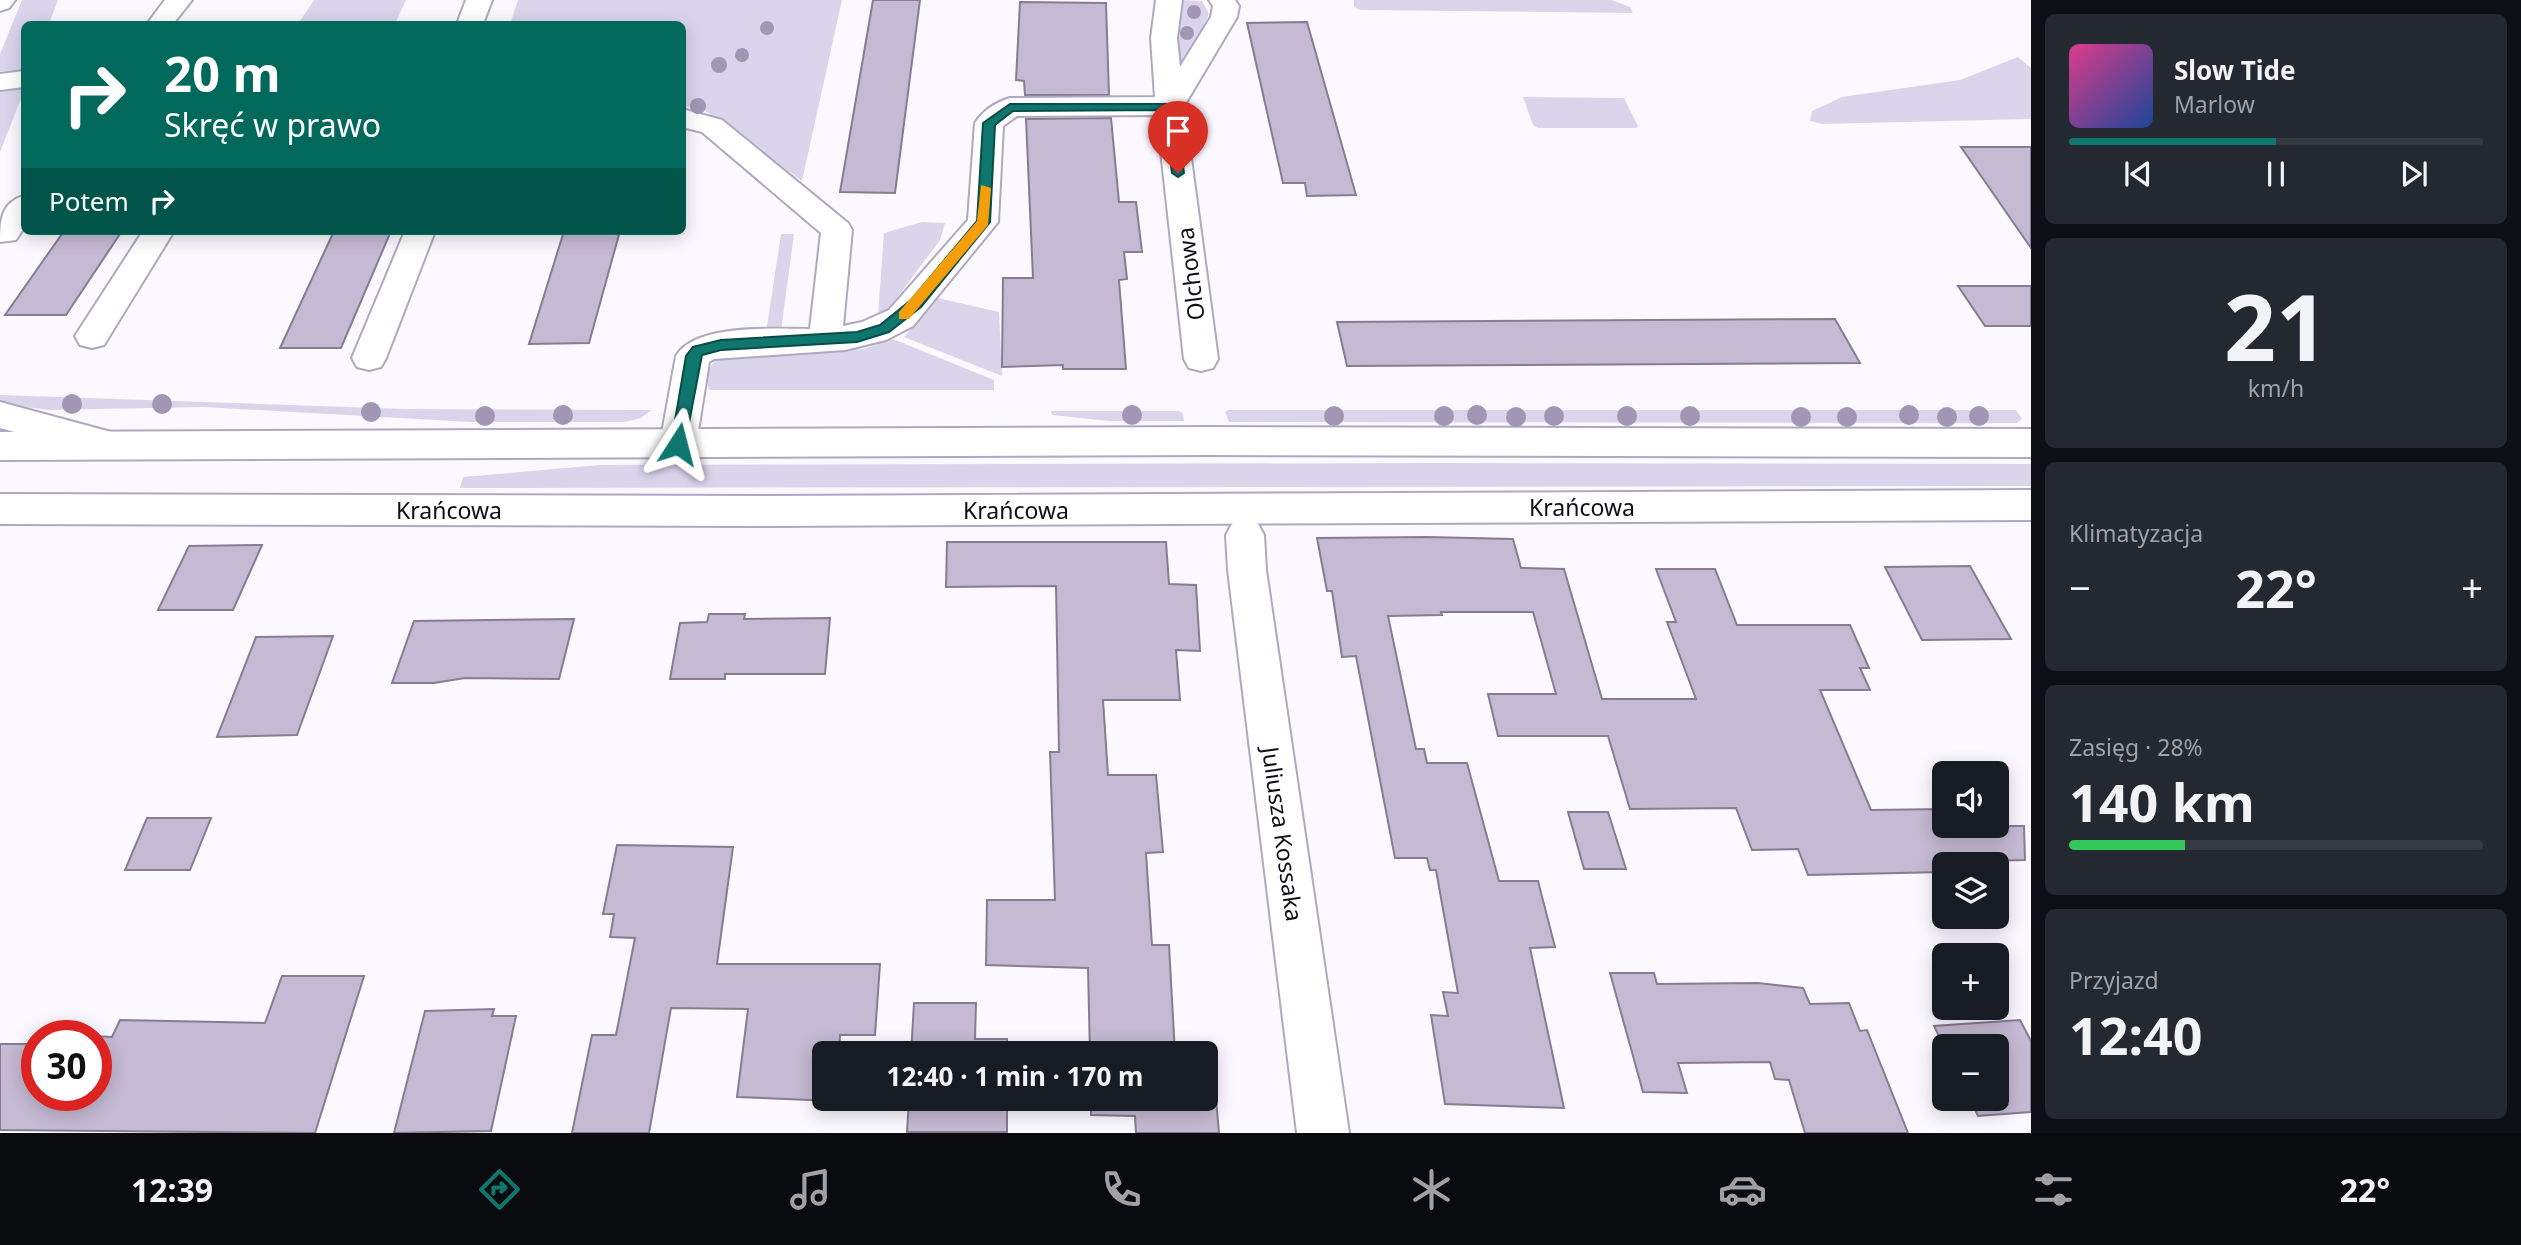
<!DOCTYPE html>
<html lang="pl">
<head>
<meta charset="utf-8">
<style>
  :root { --surface:#171b24; --page:#242831; --text:#f1f3f6; --muted:#9ea1a6; --line:#363941; --accent:#0f766e }
  body { margin:0; font-family:"Noto Sans",sans-serif; background:var(--page); color:var(--text); height:100vh; display:flex; flex-direction:column; font-size:26px; white-space:nowrap }
  * { box-sizing:border-box; margin:0 }
  p { font-size:23px; color:var(--muted) }
  .icon { flex:none; width:38px; height:38px; fill:none; stroke:currentColor; stroke-width:2; stroke-linecap:round; stroke-linejoin:round }
  .map { position:relative; flex:1; overflow:hidden }
  .details { display:flex; flex-direction:column; gap:14px; padding:14px; background:#0d0f14; width:490px }
  .details>* { flex:none }
  .top-card { position:absolute; left:21px; top:21px; width:665px; height:214px; border-radius:10px; box-shadow:0 4px 18px #0003; background:#00695c; color:#fff; overflow:hidden }
  .tools { position:absolute; left:1932px; top:761px; display:grid; gap:14px }
  .tools a { display:grid; place-items:center; width:77px; height:77px; border-radius:10px; background:var(--surface); box-shadow:0 4px 18px #0003; font-size:35px }
  .speed { position:absolute; left:21px; top:1020px; display:flex; gap:14px; font-size:35px; font-weight:700; text-align:center }
  .speed>* { display:grid; place-content:center; width:91px; height:91px; border-radius:50%; background:var(--surface); box-shadow:0 4px 18px #0003; line-height:1 }
  .speed .limit { border:10px solid #d22; background:#fff; color:#111 }
  .pin { position:absolute; display:grid; place-items:center; width:60px; height:60px; color:#fff; margin:-72px -30px; border-radius:50% 50% 50% 0; rotate:-45deg; box-shadow:0 0 7px #0007 }
  .pin .icon { rotate:45deg }
  .me { position:absolute; width:77px; margin:-38px; rotate:9deg; stroke-linejoin:round; filter:drop-shadow(0 0 5px #0008) }
  .turn { display:flex; align-items:center; gap:24px; height:147px; padding:0 28px; font-size:32px }
  .turn .icon { width:91px; height:91px; stroke-width:2.5 }
  .turn b { display:block; font-size:49px; line-height:60px }
  .then { display:flex; align-items:center; height:66px; padding:0 28px; background:#0003; gap:14px; font-size:26px }
  .big { font-size:52px; font-weight:700; line-height:1.1 }
  .details .widget { flex:1; display:flex; flex-direction:column; justify-content:center; gap:10px; min-width:0; padding:0 24px; border-radius:10px; background:var(--page) }
  .details .dial { align-items:center; gap:0 }
  .dial b { font-size:91px; line-height:1 }
  .song { display:flex; align-items:center; gap:21px }
  .cover { width:84px; height:84px; border-radius:10px; background:linear-gradient(135deg,hsl(330 70% 55%),hsl(220 70% 35%)) }
  .played { height:7px; border-radius:4px; background:linear-gradient(90deg,var(--accent) 50%,var(--line) 50%) }
  .keys { display:flex; justify-content:space-around; direction:ltr }
  .heat { display:flex; justify-content:space-between; align-items:center; font-size:38px; direction:ltr }
  .charge { height:10px; border-radius:5px; background:linear-gradient(90deg,#34c759 28%,var(--line) 0) }
  .trip { position:absolute; left:812px; top:1041px; width:406px; height:70px; border-radius:10px; background:var(--surface); box-shadow:0 4px 18px #0003; font-weight:700; line-height:70px; text-align:center }
  .dock { display:flex; height:112px; justify-content:space-around; align-items:center; background:#090b0e; color:var(--muted) }
  .dock .icon { width:49px; height:49px }
  .dock .current { color:var(--accent) }
  .dock b { font-size:32px; color:var(--text) }
  main { display:flex; flex:1; min-height:0 }
  .map>svg:first-child { display:block }
</style>
</head>
<body>
<main>
<div class="map">
<svg width="2031" height="1133" viewBox="0 0 2031 1133">
  <rect width="100%" height="100%" fill="#fbf9ff"/>
  <g fill="#dbd5ec">
    <polygon points="22,0 58,0 49,24 24,24 24,71 0,71 0,54"/>
    <polygon points="314,0 406,0 395,24 298,24"/>
    <polygon points="518,0 842,0 802,181 704,110 683,106 682,24 510,24"/>
    <polygon points="1182,0 1202,1 1209,14 1188,60 1181,62 1173,59 1179,3"/>
    <polygon points="1354,0 1612,0 1630,7 1633,13 1360,10 1354,7"/>
    <polygon points="2018,57 2031,68 2031,119 1822,124 1810,121 1812,111 1842,97 1960,80"/>
    <polygon points="24,84 24,91 0,152 0,88"/>
    <polygon points="1523,97 1624,98 1638,126 1636,128 1538,128 1533,125"/>
    <polygon points="922,222 945,223 940,240 884,315 878,315 884,233"/>
    <polygon points="781,234 794,234 781,331 766,333"/>
    <polygon points="938,298 999,312 1002,376 904,337"/>
    <path d="M893 339 994 380V390H709C706 379 707 368 716 360L863 349Z"/>
    <polygon points="0,395 406,409 652,410 641,418 625,422 470,422 203,407 48,410 0,403"/>
    <polygon points="1228,410 2016,410 2022,419 2017,423 1229,422 1225,412"/>
    <polygon points="1051,411 1178,411 1183,413 1184,421 1109,421 1052,415"/>
    <polygon points="1425,463 2031,464 2031,486 460,488 463,477 600,465"/>
  </g>
  <g fill="#c5bad3" stroke="#877c94" stroke-width="2">
    <polygon points="873,0 920,0 895,193 840,192"/>
    <polygon points="1020,2 1106,3 1109,95 1025,95 1024,81 1016,80"/>
    <polygon points="1307,22 1356,195 1307,196 1305,183 1283,183 1247,23"/>
    <polygon points="1111,118 1119,202 1136,202 1142,252 1124,252 1127,279 1119,280 1126,369 1063,369 1063,365 1002,367 1003,278 1033,278 1026,119"/>
    <polygon points="1961,147 2031,147 2031,248"/>
    <polygon points="64,231 122,231 66,315 5,315"/>
    <polygon points="334,231 391,231 341,348 280,348"/>
    <polygon points="564,231 620,231 589,343 529,344"/>
    <polygon points="1958,286 2031,286 2031,326 1985,326"/>
    <polygon points="1835,319 1860,363 1347,366 1337,322"/>
    <polygon points="1427,537 1513,539 1521,568 1564,569 1602,699 1696,699 1667,622 1676,622 1656,569 1715,569 1737,625 1850,625 1869,668 1860,668 1870,690 1820,690 1871,810 1944,809 1944,826 2024,826 2025,860 1944,862 1944,872 1808,875 1798,849 1752,850 1736,808 1630,809 1608,736 1498,736 1488,694 1556,694 1533,612 1441,612 1442,615 1388,616 1416,749 1424,749 1427,763 1467,763 1499,881 1538,881 1555,947 1530,948 1564,1108 1445,1104 1431,1015 1448,1016 1443,992 1458,993 1436,870 1430,870 1427,858 1395,858 1356,656 1342,657 1332,591 1327,591 1317,538"/>
    <polygon points="947,542 1166,542 1169,584 1196,585 1200,651 1176,650 1180,700 1103,700 1108,775 1156,775 1163,852 1146,853 1152,945 1169,945 1175,1054 1090,1054 1088,968 986,965 987,900 1055,900 1050,752 1059,752 1056,586 946,587"/>
    <polygon points="262,545 233,610 158,610 189,546"/>
    <polygon points="1970,566 2011,639 1922,640 1885,567"/>
    <polygon points="709,614 745,614 744,619 830,618 825,674 725,674 725,679 670,679 680,623 707,622"/>
    <polygon points="574,619 559,679 465,678 434,683 392,683 414,621"/>
    <polygon points="333,636 297,735 217,737 256,637"/>
    <polygon points="1568,812 1608,812 1626,869 1584,869"/>
    <polygon points="147,818 211,818 190,870 125,870"/>
    <polygon points="617,845 733,847 717,964 880,964 875,1035 840,1035 839,1054 824,1054 824,1099 834,1101 737,1097 748,1009 671,1008 649,1133 572,1133 592,1035 616,1035 635,938 610,937 614,914 603,914"/>
    <polygon points="1610,973 1654,973 1657,984 1758,983 1803,988 1810,1004 1849,1003 1860,1031 1867,1030 1908,1133 1805,1133 1789,1080 1775,1079 1770,1062 1678,1063 1687,1093 1643,1092"/>
    <polygon points="282,976 364,976 315,1133 0,1130 0,1044 37,1044 37,1096 96,1096 96,1036 112,1037 120,1020 265,1023"/>
    <polygon points="914,1003 976,1003 975,1039 1007,1039 1007,1054 911,1054"/>
    <polygon points="494,1009 492,1016 516,1016 491,1131 394,1133 425,1011"/>
    <polygon points="2020,1020 2031,1041 2031,1112 1978,1116 1970,1099 1997,1099 1997,1046 1944,1047 1934,1026"/>
    <polygon points="1206,1087 1215,1087 1219,1133 1136,1133 1135,1116 1091,1115 1091,1099 1206,1099"/>
    <polygon points="909,1099 1007,1099 1007,1132 907,1132"/>
  </g>
  <g fill="none" stroke-linecap="round" stroke-linejoin="round">
    <g stroke="#afa8c1" stroke-width="4">
      <g id="minor">
        <polygon points="0,0 15,0 9,8 0,11"/>
        <polygon points="165,0 192,0 173,24 147,24"/>
        <polygon points="466,0 492,0 483,24 457,24"/>
        <path d="M1156 0H1182L1177 38 1180 67 1211 17 1213 6 1209 0H1235L1239 6 1237 17 1184 106 1218 359 1213 368 1201 371 1189 368 1184 359 1157 115 1017 116 1003 126 998 222 913 326 886 340 845 350 714 359 709 362 696 444 691 454 678 458 665 454 660 444 676 356C695 323 776 329 810 329L821 233 702 132 682 127V109L722 120 848 223 852 230 843 326 862 322 889 310 968 220 975 123C983 111 996 102 1010 98L1155 97 1151 38Z"/>
        <polygon points="24,71 24,87 0,90 0,74"/>
        <path d="M24 196V228L16 240 0 242C0 221 1 202 24 196Z"/>
        <polygon points="143,231 174,231 104,345 92,348 80,345 75,336"/>
        <polygon points="405,231 435,231 386,358 381,367 369,370 357,367 352,358"/>
        <polygon points="0,402 122,435 127,445 122,455 109,459 0,428"/>
        <polygon points="1245,519 1258,524 1264,535 1266,570 1349,1133 1297,1133 1228,570 1226,535 1232,524"/>
      </g>
    </g>
    <g stroke="#afa8c1" stroke-width="4">
      <g id="major">
        <polygon points="1208,427 2031,429 2031,457 1208,455 0,460 0,432"/>
        <polygon points="2031,490 2031,520 769,526 0,524 0,494 769,496"/>
      </g>
    </g>
    <use href="#minor" fill="#fff" fill-rule="evenodd"/>
    <use href="#major" fill="#fff" fill-rule="evenodd"/>
  </g>
  <g fill="#a197b5">
    <circle cx="1194" cy="12" r="7"/>
    <circle cx="767" cy="28" r="7"/>
    <circle cx="1187" cy="33" r="7"/>
    <circle cx="742" cy="55" r="7"/>
    <circle cx="719" cy="65" r="8"/>
    <circle cx="698" cy="106" r="8"/>
    <circle cx="72" cy="404" r="10"/>
    <circle cx="162" cy="404" r="10"/>
    <circle cx="371" cy="412" r="10"/>
    <circle cx="563" cy="415" r="10"/>
    <circle cx="1132" cy="415" r="10"/>
    <circle cx="1477" cy="415" r="10"/>
    <circle cx="1909" cy="415" r="10"/>
    <circle cx="485" cy="416" r="10"/>
    <circle cx="1334" cy="416" r="10"/>
    <circle cx="1444" cy="416" r="10"/>
    <circle cx="1554" cy="416" r="10"/>
    <circle cx="1627" cy="416" r="10"/>
    <circle cx="1690" cy="416" r="10"/>
    <circle cx="1979" cy="416" r="10"/>
    <circle cx="1516" cy="417" r="10"/>
    <circle cx="1801" cy="417" r="10"/>
    <circle cx="1847" cy="417" r="10"/>
    <circle cx="1947" cy="417" r="10"/>
  </g>
  <polygon fill="#0f766e" stroke="#0a4d48" stroke-width="2" points="1174,104 1184,173 1178,177 1172,173 1164,110 1013,111 995,125 990,222 921,307 889,332 857,342 721,350 702,355 685,444 683,448 673,448 671,444 686,356 693,347 721,340 857,332 880,325 911,300 977,221 983,123 1010,104"/>
  <polygon fill="#f59e0b" points="981,185 991,188 988,225 909,319 899,319 899,312 977,221"/>
  <g text-anchor="middle" dominant-baseline="central" stroke-width="7" stroke-linejoin="round" paint-order="stroke">
    <g font-size="23" fill="#0f0d16" stroke="#fff">
      <text transform="translate(1190 274) rotate(-97)">Olchowa</text>
      <text x="1582" y="507">Krańcowa</text>
      <text x="449" y="510">Krańcowa</text>
      <text x="1016" y="510">Krańcowa</text>
      <text transform="translate(1283 834) rotate(82)">Juliusza Kossaka</text>
    </g>
  </g>
</svg>
<div class="tools">
<a><svg class="icon" aria-label="sound" viewBox="0 0 24 24"><path d="M4 9h4l5-4v14l-5-4H4zM17 9q2 3 0 6"/></svg></a>
<a><svg class="icon" aria-label="layers" viewBox="0 0 24 24"><path d="M12 4l9 5-9 5-9-5zM3 14l9 5 9-5"/></svg></a>
<a>+</a>
<a>−</a>
</div>
<div class="speed"><div class="limit">30</div></div>
<div class="pin" style="left:1178px;top:173px;background:#d93025"><svg class="icon" aria-label="arrive" viewBox="0 0 24 24"><path d="M6 21V4h12l-3 4 3 4H6"/></svg></div>
<svg class="me" style="left:678px;top:444px" viewBox="-20 -20 40 40"><path d="M0-17L14 15 0 8-14 15z" fill="#0f766e" stroke="#fff" stroke-width="4"/></svg>
<div class="trip">12:40 · 1 min · 170 m</div>
<div class="top-card">
<div class="turn"><svg class="icon" aria-label="right" viewBox="0 0 24 24"><path d="M7 20v-9h11M14 6l5 5-5 5"/></svg><div><b>20 m</b>Skręć w prawo</div></div>
<div class="then">Potem<svg class="icon" aria-label="right" viewBox="0 0 24 24"><path d="M7 20v-9h11M14 6l5 5-5 5"/></svg></div>
</div>
</div>
<section class="details">
<div class="widget">
<div class="song"><i class="cover"></i><div><b>Slow Tide</b><p>Marlow</p></div></div>
<div class="played"></div>
<div class="keys"><svg class="icon" aria-label="previous" viewBox="0 0 24 24"><path d="M18 5L8 12l10 7zM5 5v14"/></svg><svg class="icon" aria-label="pause" viewBox="0 0 24 24"><path d="M8 5v14M16 5v14"/></svg><svg class="icon" aria-label="next" viewBox="0 0 24 24"><path d="M6 5l10 7-10 7zM19 5v14"/></svg></div>
</div>
<div class="widget dial"><b>21</b><p>km/h</p></div>
<div class="widget"><p>Klimatyzacja</p>
<div class="heat"><a>−</a><b class="big">22°</b><a>+</a></div>
</div>
<div class="widget"><p>Zasięg · 28%</p><b class="big">140 km</b><div class="charge"></div></div>
<div class="widget"><p>Przyjazd</p><b class="big">12:40</b></div>
</section>
</main>
<nav class="dock">
<b>12:39</b>
<svg class="icon current" aria-label="directions" viewBox="0 0 24 24"><path d="M12 3l9 9-9 9-9-9zM9 14v-3h6M13 9l2 2-2 2"/></svg>
<svg class="icon" aria-label="music" viewBox="0 0 24 24"><path d="M9 18V5l10-2v13"/><circle cx="6" cy="18" r="3"/><circle cx="16" cy="16" r="3"/></svg>
<svg class="icon" aria-label="phone" viewBox="0 0 24 24"><path d="M5 4h4l2 5-3 2q2 4 5 5l2-3 5 2v4C11 20 4 13 5 4z"/></svg>
<svg class="icon" aria-label="climate" viewBox="0 0 24 24"><path d="M12 3v18M4 7l16 10M4 17L20 7"/></svg>
<svg class="icon" aria-label="car" viewBox="0 0 24 24"><path d="M5 17H2v-5l4-1 3-4h7l3 4 3 1v5h-3M9 17h6M6 11h13"/><circle cx="7" cy="17" r="2"/><circle cx="17" cy="17" r="2"/></svg>
<svg class="icon" aria-label="filters" viewBox="0 0 24 24"><path d="M4 7h16M4 17h16"/><circle cx="9" cy="7" r="2"/><circle cx="15" cy="17" r="2"/></svg>
<b>22°</b>
</nav>
</body>
</html>
